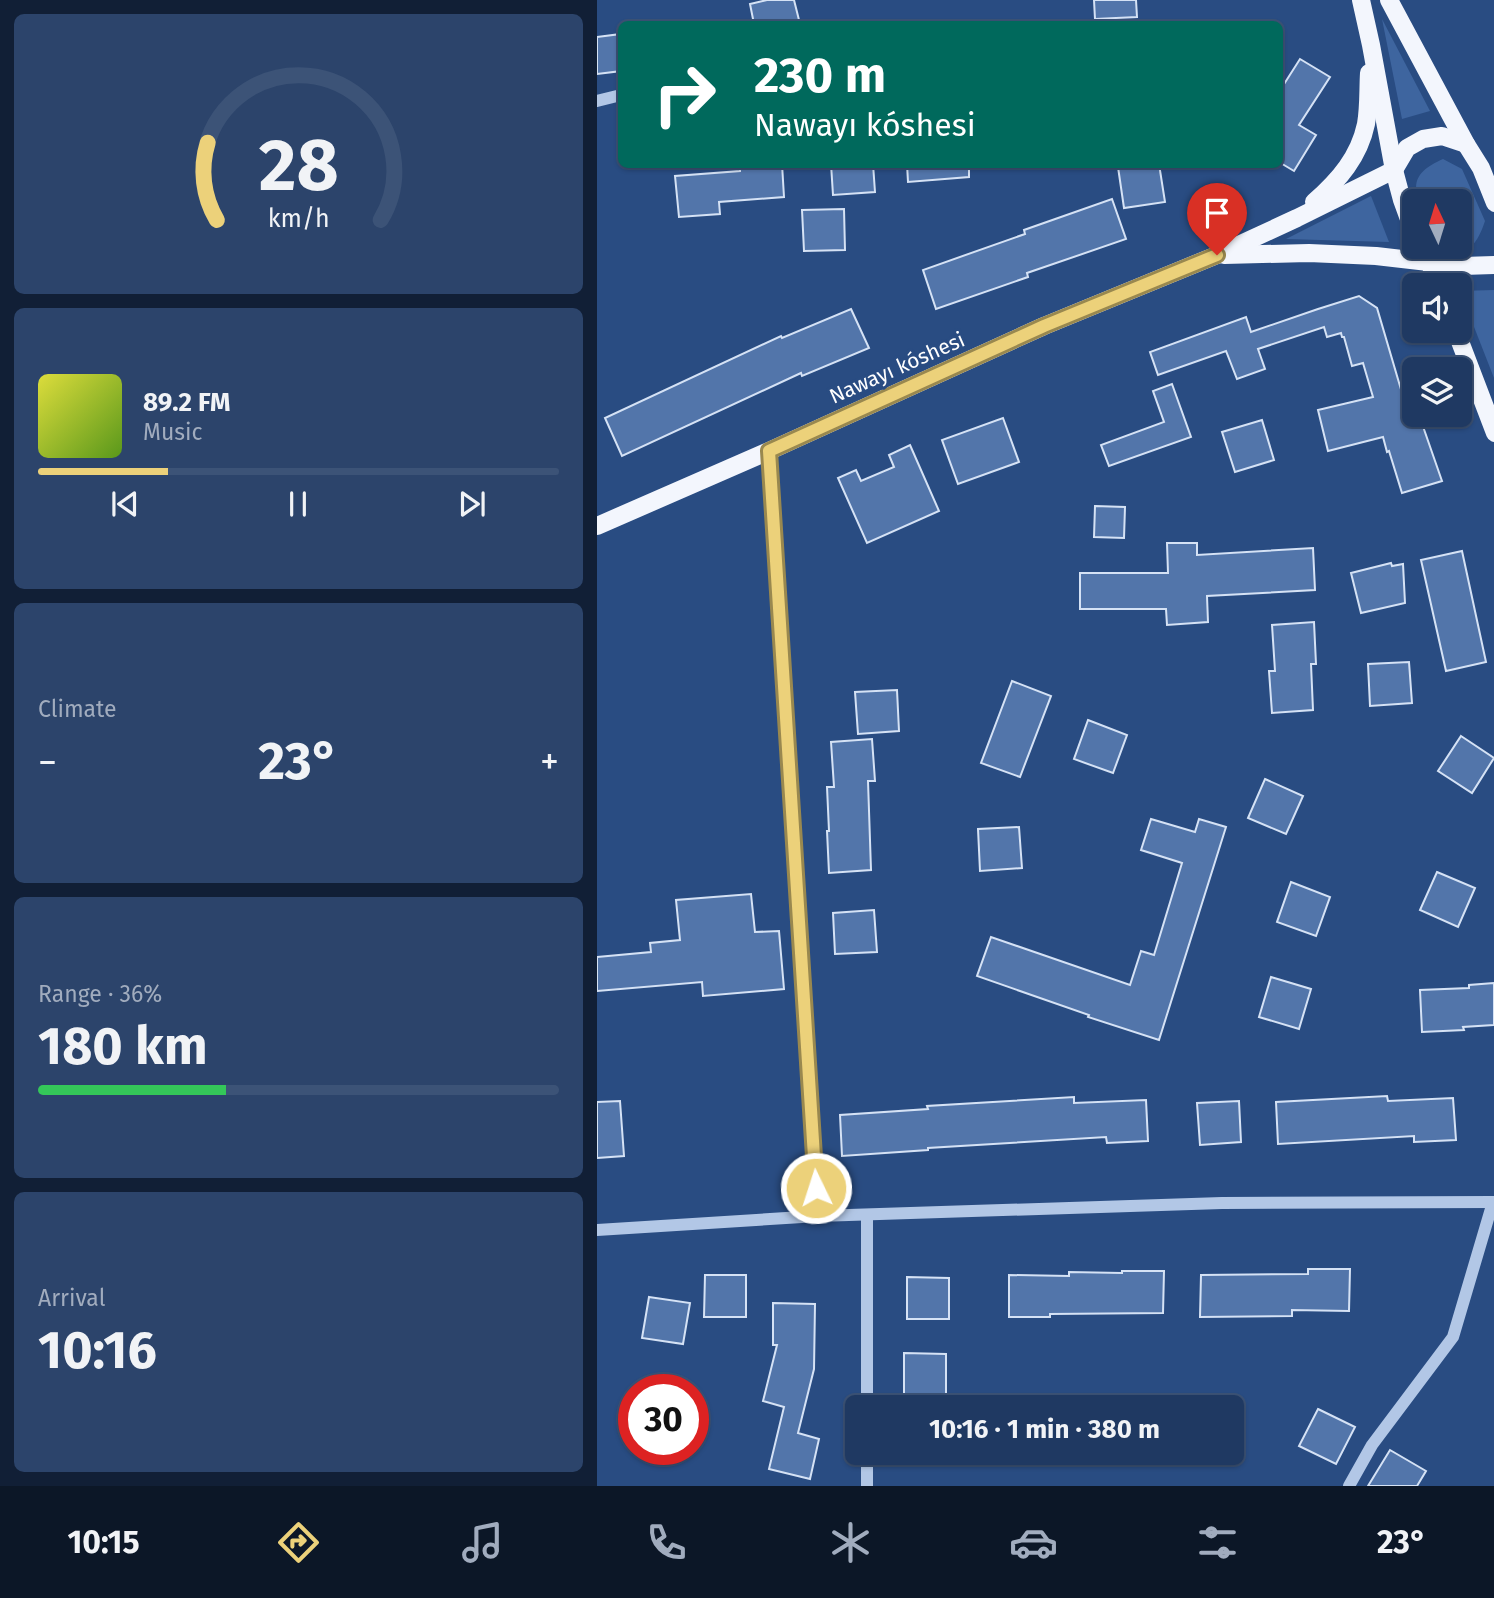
<!DOCTYPE html>
<html lang="en">
<head>
<meta charset="utf-8">
<style>
  :root { --surface:#1f3962; --page:#2c446b; --text:#f1f3f6; --muted:#a1acbe; --line:#3c5377; --accent:#ecd17a }
  body { margin:0; font-family:"Fira Sans",sans-serif; background:var(--page); color:var(--text); height:100vh; display:flex; flex-direction:column; font-size:26px; white-space:nowrap }
  * { box-sizing:border-box; margin:0 }
  p { font-size:23px; color:var(--muted) }
  .icon { flex:none; width:38px; height:38px; fill:none; stroke:currentColor; stroke-width:2; stroke-linecap:round; stroke-linejoin:round }
  .map { position:relative; flex:1; overflow:hidden }
  .side { display:flex; flex-direction:column; gap:14px; padding:14px; background:#111f36; width:597px }
  .side>* { flex:none }
  .top-card { position:absolute; left:21px; top:21px; width:665px; height:147px; border-radius:10px; box-shadow:0 2px 5px #0004,0 0 0 2px var(--line); background:#00695c; color:#fff; overflow:hidden }
  .needle { width:46px; rotate:356deg }
  .buttons { position:absolute; left:805px; top:189px; display:grid; gap:14px }
  .buttons a { display:grid; place-items:center; width:70px; height:70px; border-radius:10px; background:var(--surface); box-shadow:0 2px 5px #0004,0 0 0 2px var(--line); font-size:35px }
  .speed { position:absolute; left:21px; top:1374px; display:flex; gap:14px; font-size:35px; font-weight:700; text-align:center }
  .speed>* { display:grid; place-content:center; width:91px; height:91px; border-radius:50%; background:var(--surface); box-shadow:0 2px 5px #0004,0 0 0 2px var(--line); line-height:1 }
  .speed .limit { border:10px solid #d22; background:#fff; color:#111 }
  .pin { position:absolute; display:grid; place-items:center; width:60px; height:60px; color:#fff; margin:-72px -30px; border-radius:50% 50% 50% 0; rotate:-45deg; box-shadow:0 0 7px #0007 }
  .pin .icon { rotate:45deg }
  .me { position:absolute; width:77px; margin:-38px; rotate:356deg; stroke-linejoin:round; filter:drop-shadow(0 0 5px #0008) }
  .turn { display:flex; align-items:center; gap:24px; height:147px; padding:0 21px; font-size:32px }
  .turn .icon { width:91px; height:91px; stroke-width:2.5 }
  .turn b { display:block; font-size:49px; line-height:60px }
  .big { font-size:52px; font-weight:700; line-height:1.1 }
  .side .tile { flex:1; display:flex; flex-direction:column; justify-content:center; gap:10px; min-width:0; padding:0 24px; border-radius:10px; background:var(--page) }
  .side .dial { align-items:center; gap:0 }
  .dial svg { height:182px; overflow:visible; fill:none; stroke:var(--line); stroke-width:7; stroke-linecap:round; text-anchor:middle }
  .dial text { fill:var(--text); stroke:none }
  .song { display:flex; align-items:center; gap:21px }
  .cover { width:84px; height:84px; border-radius:10px; background:linear-gradient(135deg,hsl(60 70% 55%),hsl(90 70% 35%)) }
  .played { height:7px; border-radius:4px; background:linear-gradient(90deg,var(--accent) 25%,var(--line) 25%) }
  .keys { display:flex; justify-content:space-around; direction:ltr }
  .heat { display:flex; justify-content:space-between; align-items:center; font-size:38px; direction:ltr }
  .charge { height:10px; border-radius:5px; background:linear-gradient(90deg,#34c759 36%,var(--line) 0) }
  .trip { position:absolute; left:248px; top:1395px; width:399px; height:70px; border-radius:10px; background:var(--surface); box-shadow:0 2px 5px #0004,0 0 0 2px var(--line); font-weight:700; line-height:70px; text-align:center }
  .tab-bar { display:flex; height:112px; justify-content:space-around; align-items:center; background:#0c1727; color:var(--muted) }
  .tab-bar .icon { width:49px; height:49px }
  .tab-bar .selected { color:var(--accent) }
  .tab-bar b { font-size:32px; color:var(--text) }
  main { display:flex; flex:1; min-height:0 }
  .map>svg:first-child { display:block }
</style>
</head>
<body>
<main>
<section class="side">
<div class="tile dial"><svg viewBox="0 0 100 80">
<path d="M14 69A42 42 0 1 1 86 69"/>
<path d="M14 69A42 42 0 0 1 10 35" stroke="#ecd17a"/>
<text x="50" y="56" font-size="32" font-weight="700">28</text>
<text x="50" y="72" font-size="11">km/h</text>
</svg></div>
<div class="tile">
<div class="song"><i class="cover"></i><div><b>89.2 FM</b><p>Music</p></div></div>
<div class="played"></div>
<div class="keys"><svg class="icon" aria-label="previous" viewBox="0 0 24 24"><path d="M18 5L8 12l10 7zM5 5v14"/></svg><svg class="icon" aria-label="pause" viewBox="0 0 24 24"><path d="M8 5v14M16 5v14"/></svg><svg class="icon" aria-label="next" viewBox="0 0 24 24"><path d="M6 5l10 7-10 7zM19 5v14"/></svg></div>
</div>
<div class="tile"><p>Climate</p>
<div class="heat"><a>−</a><b class="big">23°</b><a>+</a></div>
</div>
<div class="tile"><p>Range · 36%</p><b class="big">180 km</b><div class="charge"></div></div>
<div class="tile"><p>Arrival</p><b class="big">10:16</b></div>
</section>
<div class="map">
<svg width="898" height="1486" viewBox="0 0 898 1486">
  <rect width="100%" height="100%" fill="#294c82"/>
  <g fill="#3e659f">
    <polygon points="785,19 833,111 805,119"/>
    <path d="M846 159 865 169 888 221C880 245 870 259 843 247H863V201H822C813 178 826 168 846 159Z"/>
    <polygon points="774,196 792,242 689,239"/>
    <polygon points="897,290 898,290 897,378 863,291"/>
  </g>
  <g fill="#5275aa" stroke="#d5e2f5" stroke-width="2">
    <polygon points="170,0 197,0 203,24 157,24 153,4"/>
    <polygon points="497,0 539,0 540,17 498,19"/>
    <polygon points="24,34 24,71 0,74 0,37"/>
    <polygon points="703,59 733,77 702,125 719,135 697,171 682,162 682,92"/>
    <polygon points="143,164 185,164 187,197 122,202 123,214 82,217 78,176 143,171"/>
    <polygon points="234,164 276,164 278,192 236,195"/>
    <polygon points="310,164 372,164 372,177 311,182"/>
    <polygon points="539,164 562,164 568,202 527,208 521,167"/>
    <polygon points="515,199 529,239 430,273 431,277 339,309 326,270 428,234 427,230"/>
    <polygon points="247,209 248,250 207,251 205,210"/>
    <polygon points="762,296 780,308 808,403 817,400 817,415 822,415 845,481 805,493 792,451 790,452 786,437 731,451 721,410 776,397 766,363 755,366 747,337 745,337 744,333 730,337 727,327 661,349 668,369 640,379 629,351 561,375 553,352 649,317 654,332 721,309"/>
    <polygon points="254,309 272,348 205,376 204,373 25,456 8,418 184,336 185,338"/>
    <polygon points="575,384 594,437 512,466 504,445 567,422 556,391"/>
    <polygon points="406,418 422,462 361,484 345,440"/>
    <polygon points="665,420 677,460 638,472 625,432"/>
    <polygon points="313,445 342,511 270,543 241,478 259,470 264,481 297,467 292,455"/>
    <polygon points="498,506 528,507 527,538 497,537"/>
    <polygon points="570,543 600,543 600,555 716,548 718,590 610,596 611,622 570,625 569,609 483,609 483,573 571,573"/>
    <polygon points="865,551 889,662 849,671 824,560"/>
    <polygon points="794,563 795,566 806,564 808,603 764,613 754,573"/>
    <polygon points="717,622 719,664 714,664 716,710 675,713 672,671 678,671 675,625"/>
    <polygon points="812,662 815,703 773,706 771,664"/>
    <polygon points="415,681 454,696 423,777 384,763"/>
    <polygon points="300,690 302,731 261,734 258,692"/>
    <polygon points="491,720 530,735 516,773 477,759"/>
    <polygon points="864,736 897,758 875,793 841,771"/>
    <polygon points="275,739 278,781 271,781 274,870 232,873 230,831 232,831 230,787 237,787 234,742"/>
    <polygon points="668,779 706,796 689,834 651,818"/>
    <polygon points="554,819 598,832 602,819 629,827 562,1040 491,1017 492,1015 380,976 394,937 533,985 544,951 557,955 585,863 544,850"/>
    <polygon points="422,827 425,868 383,871 381,829"/>
    <polygon points="840,872 878,888 861,927 823,910"/>
    <polygon points="694,882 733,897 719,936 680,922"/>
    <polygon points="154,894 158,932 182,931 187,989 106,996 105,982 0,991 0,957 54,952 53,943 83,940 79,900"/>
    <polygon points="277,910 280,952 238,954 236,913"/>
    <polygon points="674,977 714,989 702,1029 662,1017"/>
    <polygon points="897,983 897,1025 866,1027 867,1030 825,1032 823,990 872,988 872,985"/>
    <polygon points="790,1096 791,1101 856,1098 859,1140 817,1142 817,1136 681,1144 679,1102"/>
    <polygon points="477,1097 477,1103 549,1100 551,1141 510,1143 509,1137 331,1148 331,1150 245,1156 243,1115 331,1109 330,1106"/>
    <polygon points="23,1101 27,1156 0,1158 0,1102"/>
    <polygon points="642,1101 644,1142 603,1145 600,1103"/>
    <polygon points="711,1269 753,1269 752,1311 695,1310 695,1316 603,1317 604,1275 711,1274"/>
    <polygon points="525,1271 567,1271 566,1313 453,1314 453,1317 412,1317 412,1275 472,1276 472,1272 525,1273"/>
    <polygon points="108,1275 149,1275 149,1317 107,1317"/>
    <polygon points="310,1277 352,1278 352,1319 310,1319"/>
    <polygon points="52,1297 93,1303 86,1344 45,1338"/>
    <polygon points="176,1303 218,1304 217,1369 201,1433 222,1439 213,1479 172,1469 187,1407 166,1401 180,1345 176,1345"/>
    <polygon points="307,1353 349,1354 349,1407 312,1407 312,1395 307,1395"/>
    <polygon points="721,1409 758,1427 739,1464 702,1446"/>
    <polygon points="793,1450 829,1471 820,1486 771,1486"/>
  </g>
  <g fill="none" stroke-linecap="round" stroke-linejoin="round">
    <g stroke="#b2c7e6" stroke-width="12">
      <polyline points="0,101 24,95"/>
      <polyline points="172,451 221,1216"/>
      <polyline points="0,1230 221,1216 625,1203 898,1202"/>
      <polyline points="270,1407 270,1215"/>
      <polyline points="270,1486 270,1452"/>
      <polyline points="752,1486 775,1445 856,1337 896,1202"/>
    </g>
    <g stroke="#f3f6fd" stroke-width="18">
      <polyline points="764,0 774,45 797,170 805,200 817,233"/>
      <polyline points="792,0 869,144 884,168 898,203"/>
      <path d="M717 202C742 180 762 157 769 124 772 107 771 89 772 73"/>
      <polyline points="824,247 832,261 841,285"/>
      <polyline points="627,255 712,253 779,256 866,266 898,265"/>
      <polyline points="859,331 898,433"/>
      <polyline points="0,526 172,451 447,326 620,255 700,218 797,170 810,148 826,139 845,136 869,144"/>
    </g>
  </g>
  <g fill="none" stroke-linecap="round" stroke-linejoin="round">
    <g stroke="#99884f" stroke-width="18">
      <polyline id="route" points="219,1188 172,451 447,326 620,255"/>
    </g>
    <use href="#route" stroke="#ecd17a" stroke-width="12"/>
  </g>
  <g text-anchor="middle" dominant-baseline="central" stroke-width="6" stroke-linejoin="round" paint-order="stroke">
    <g font-size="21" fill="#fff" stroke="#294c82">
      <text transform="translate(300 368) rotate(-24)">Nawayı kóshesi</text>
    </g>
  </g>
</svg>
<div class="buttons">
<a><svg class="needle" viewBox="-14 -14 28 28"><path d="M0-13l5 13h-10z" fill="#e53935"/><path d="M0 13l5-13h-10z" fill="#a1acbe"/></svg></a>
<a><svg class="icon" aria-label="sound" viewBox="0 0 24 24"><path d="M4 9h4l5-4v14l-5-4H4zM17 9q2 3 0 6"/></svg></a>
<a><svg class="icon" aria-label="layers" viewBox="0 0 24 24"><path d="M12 4l9 5-9 5-9-5zM3 14l9 5 9-5"/></svg></a>
</div>
<div class="speed"><div class="limit">30</div></div>
<div class="pin" style="left:620px;top:255px;background:#d93025"><svg class="icon" aria-label="arrive" viewBox="0 0 24 24"><path d="M6 21V4h12l-3 4 3 4H6"/></svg></div>
<svg class="me" style="left:219px;top:1188px" viewBox="-20 -20 40 40"><circle r="17" fill="#ecd17a" stroke="#fff" stroke-width="3"/><path d="M0-11L8 9 0 5-8 9z" fill="#fff"/></svg>
<div class="trip">10:16 · 1 min · 380 m</div>
<div class="top-card">
<div class="turn"><svg class="icon" aria-label="right" viewBox="0 0 24 24"><path d="M7 20v-9h11M14 6l5 5-5 5"/></svg><div><b>230 m</b>Nawayı kóshesi</div></div>
</div>
</div>
</main>
<nav class="tab-bar">
<b>10:15</b>
<svg class="icon selected" aria-label="directions" viewBox="0 0 24 24"><path d="M12 3l9 9-9 9-9-9zM9 14v-3h6M13 9l2 2-2 2"/></svg>
<svg class="icon" aria-label="music" viewBox="0 0 24 24"><path d="M9 18V5l10-2v13"/><circle cx="6" cy="18" r="3"/><circle cx="16" cy="16" r="3"/></svg>
<svg class="icon" aria-label="phone" viewBox="0 0 24 24"><path d="M5 4h4l2 5-3 2q2 4 5 5l2-3 5 2v4C11 20 4 13 5 4z"/></svg>
<svg class="icon" aria-label="climate" viewBox="0 0 24 24"><path d="M12 3v18M4 7l16 10M4 17L20 7"/></svg>
<svg class="icon" aria-label="car" viewBox="0 0 24 24"><path d="M5 17H2v-5l4-1 3-4h7l3 4 3 1v5h-3M9 17h6M6 11h13"/><circle cx="7" cy="17" r="2"/><circle cx="17" cy="17" r="2"/></svg>
<svg class="icon" aria-label="filters" viewBox="0 0 24 24"><path d="M4 7h16M4 17h16"/><circle cx="9" cy="7" r="2"/><circle cx="15" cy="17" r="2"/></svg>
<b>23°</b>
</nav>
</body>
</html>
